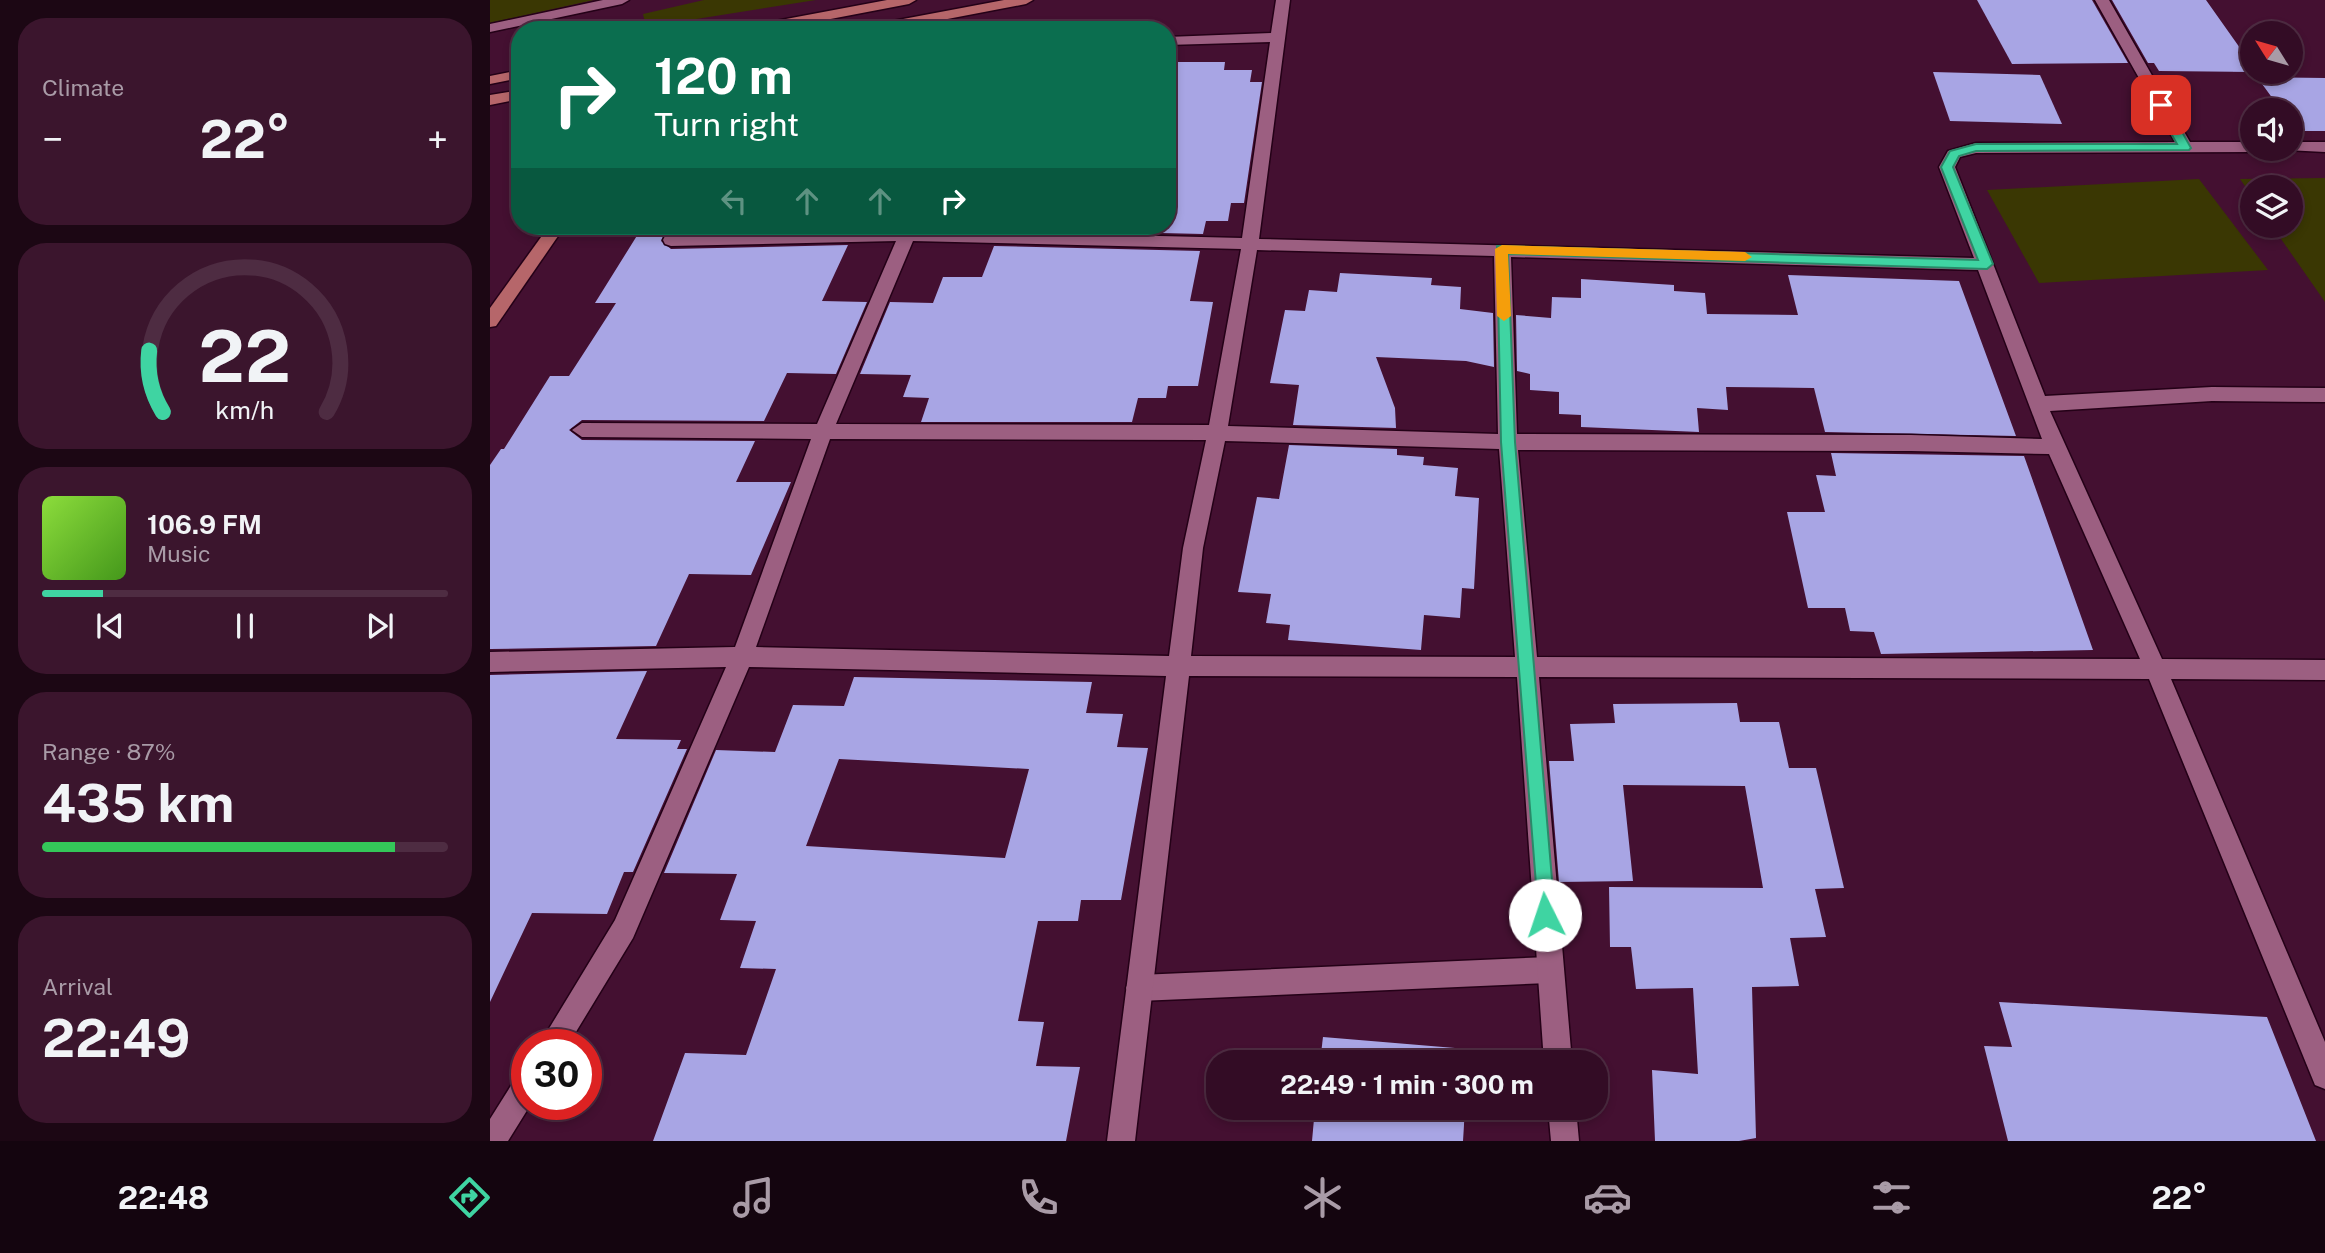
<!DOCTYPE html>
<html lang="en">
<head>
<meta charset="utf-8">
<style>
  :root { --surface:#330c25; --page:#3b152d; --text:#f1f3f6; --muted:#a99ba7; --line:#4e2c42; --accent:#3fd4a2 }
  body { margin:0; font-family:"Public Sans",sans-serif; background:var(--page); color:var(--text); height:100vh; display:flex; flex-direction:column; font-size:26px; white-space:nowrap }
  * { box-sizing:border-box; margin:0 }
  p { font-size:23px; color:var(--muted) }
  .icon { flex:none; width:38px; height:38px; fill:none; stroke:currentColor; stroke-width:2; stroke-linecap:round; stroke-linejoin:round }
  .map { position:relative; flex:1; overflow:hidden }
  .sheet { display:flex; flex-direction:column; gap:18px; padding:18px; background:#1c0714; width:490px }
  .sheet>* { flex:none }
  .top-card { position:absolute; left:21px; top:21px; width:665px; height:214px; border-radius:28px; box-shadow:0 4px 10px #0003,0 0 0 2px var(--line); background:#0b6e4f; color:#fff; overflow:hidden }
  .needle { width:46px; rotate:307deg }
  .controls { position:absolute; left:1750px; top:21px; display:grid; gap:14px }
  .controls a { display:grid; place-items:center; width:63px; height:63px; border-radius:50%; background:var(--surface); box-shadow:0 4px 10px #0003,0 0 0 2px var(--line); font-size:35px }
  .speed { position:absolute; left:21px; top:1029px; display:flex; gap:14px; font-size:35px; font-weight:700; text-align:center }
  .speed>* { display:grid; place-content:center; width:91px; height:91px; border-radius:50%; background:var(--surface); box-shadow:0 4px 10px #0003,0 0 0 2px var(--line); line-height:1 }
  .speed .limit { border:10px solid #d22; background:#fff; color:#111 }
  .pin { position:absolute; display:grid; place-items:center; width:60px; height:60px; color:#fff; margin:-30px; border-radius:14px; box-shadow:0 4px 10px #0006 }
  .me { position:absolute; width:77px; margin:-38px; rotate:356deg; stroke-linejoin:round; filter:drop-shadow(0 0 5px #0008) }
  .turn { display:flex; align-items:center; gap:24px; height:147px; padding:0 28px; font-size:32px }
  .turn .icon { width:91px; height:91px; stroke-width:2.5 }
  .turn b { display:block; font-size:49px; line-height:60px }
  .lanes { display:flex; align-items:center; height:66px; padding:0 28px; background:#0003; justify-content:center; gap:35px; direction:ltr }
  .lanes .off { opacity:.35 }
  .big { font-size:52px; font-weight:700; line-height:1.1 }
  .sheet .tile { flex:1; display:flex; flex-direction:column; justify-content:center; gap:10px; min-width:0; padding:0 24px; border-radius:28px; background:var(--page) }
  .sheet .dial { align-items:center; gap:0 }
  .dial svg { height:182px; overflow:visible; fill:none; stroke:var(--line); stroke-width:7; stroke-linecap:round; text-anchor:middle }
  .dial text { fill:var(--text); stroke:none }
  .song { display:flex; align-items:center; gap:21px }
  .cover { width:84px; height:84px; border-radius:10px; background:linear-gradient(135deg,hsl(90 70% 55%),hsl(100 70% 35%)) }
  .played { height:7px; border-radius:4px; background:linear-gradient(90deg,var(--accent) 15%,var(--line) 15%) }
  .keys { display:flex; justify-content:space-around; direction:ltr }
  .heat { display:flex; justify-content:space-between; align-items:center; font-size:38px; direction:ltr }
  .charge { height:10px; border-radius:5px; background:linear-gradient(90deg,#34c759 87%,var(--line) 0) }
  .trip { position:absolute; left:716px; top:1050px; width:402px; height:70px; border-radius:28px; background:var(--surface); box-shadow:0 4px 10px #0003,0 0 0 2px var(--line); font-weight:700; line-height:70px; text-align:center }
  .tab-bar { display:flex; height:112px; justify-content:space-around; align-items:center; background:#14050f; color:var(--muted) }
  .tab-bar .icon { width:49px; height:49px }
  .tab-bar .on { color:var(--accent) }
  .tab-bar b { font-size:32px; color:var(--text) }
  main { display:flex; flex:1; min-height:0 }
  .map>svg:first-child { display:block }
</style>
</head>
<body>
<main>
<section class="sheet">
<div class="tile"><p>Climate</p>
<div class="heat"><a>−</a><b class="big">22°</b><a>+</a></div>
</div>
<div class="tile dial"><svg viewBox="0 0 100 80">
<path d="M14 69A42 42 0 1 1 86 69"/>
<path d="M14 69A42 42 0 0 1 8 42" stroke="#3fd4a2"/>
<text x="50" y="56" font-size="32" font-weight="700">22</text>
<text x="50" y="72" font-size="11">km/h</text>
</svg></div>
<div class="tile">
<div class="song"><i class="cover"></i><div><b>106.9 FM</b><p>Music</p></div></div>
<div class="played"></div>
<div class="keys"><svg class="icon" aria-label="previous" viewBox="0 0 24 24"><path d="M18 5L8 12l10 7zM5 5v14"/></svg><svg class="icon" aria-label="pause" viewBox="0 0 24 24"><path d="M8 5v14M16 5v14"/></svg><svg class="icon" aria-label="next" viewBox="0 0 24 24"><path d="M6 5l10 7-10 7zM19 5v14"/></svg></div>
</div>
<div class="tile"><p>Range · 87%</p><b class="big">435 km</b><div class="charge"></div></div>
<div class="tile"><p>Arrival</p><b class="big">22:49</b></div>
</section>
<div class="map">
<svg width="1835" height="1141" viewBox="0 0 1835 1141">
  <rect width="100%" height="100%" fill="#441031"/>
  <g fill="#3a3703">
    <polygon points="0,0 104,0 0,23"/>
    <polygon points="214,0 326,0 156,27 153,14"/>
    <polygon points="1835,178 1835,302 1782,226 1801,226 1801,187 1762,187 1762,196 1750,179"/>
    <polygon points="1709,179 1778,270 1549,283 1497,190"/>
  </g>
  <g fill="#a8a5e4" fill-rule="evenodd">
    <polygon points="1487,0 1602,0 1638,63 1522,64"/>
    <polygon points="1622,0 1716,0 1762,65 1762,72 1767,72 1669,71 1664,63 1658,63"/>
    <polygon points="677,62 735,62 734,70 762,70 760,82 772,82 754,203 741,203 738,221 716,221 713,234 510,229 511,226 677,226"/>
    <polygon points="1443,72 1550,75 1572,124 1460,121"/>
    <polygon points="1767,77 1835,78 1835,131 1805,131 1801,124 1801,110 1791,110"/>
    <polygon points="153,226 367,226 175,233 171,241 181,249 358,245 332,301 377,302 346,374 297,373 274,421 92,420 79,430 92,440 265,441 246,482 301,482 261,575 199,574 166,646 0,649 0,465 11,449 14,449 60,376 79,376 126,303 105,303"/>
    <polygon points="504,246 710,251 700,301 723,302 708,386 678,386 676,398 648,398 642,422 431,422 439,398 413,397 421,375 370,374 400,302 443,303 453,277 492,277"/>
    <polygon points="850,273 942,278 941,285 971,287 970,309 1003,313 1004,367 976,361 886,357 905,408 906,428 803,425 809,385 780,383 795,310 815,311 819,290 847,292"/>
    <polygon points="1298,275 1469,281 1526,436 1335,432 1324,388 1236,387 1238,410 1207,408 1209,432 1091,427 1091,415 1069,414 1069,392 1040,390 1040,374 1027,371 1026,315 1061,318 1062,297 1091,298 1091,279 1184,285 1184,291 1215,293 1217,314 1308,315"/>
    <polygon points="799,445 907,449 907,455 934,457 933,465 968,468 965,496 989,498 984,589 972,588 970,618 934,615 931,650 798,640 800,625 776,623 781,594 748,592 767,497 789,499"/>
    <polygon points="1341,453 1534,456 1603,650 1391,654 1384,632 1360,631 1355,608 1318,608 1297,512 1335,512 1326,475 1346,476"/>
    <polygon points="157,671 126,739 191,740 187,749 197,749 143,872 134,872 117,914 42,913 0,1002 0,675"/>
    <path d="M364 677 602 682 596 713 633 714 627 747 658 748 631 900H591L588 921H548L528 1021 554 1022 546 1066 590 1067 576 1141H163L195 1053 256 1055 286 969 250 968 266 921 230 920 247 874 174 873 226 750 285 752 303 705 354 706ZM349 759 539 769 515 858 316 846Z"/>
    <polygon points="1247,703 1250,722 1289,722 1299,768 1326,768 1354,888 1325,889 1336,937 1300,938 1309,986 1262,987 1266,1138 1249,1141 1165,1141 1162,1070 1208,1074 1203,988 1146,989 1141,947 1120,947 1119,887 1273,888 1255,786 1133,785 1143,881 1069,882 1059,761 1084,761 1080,724 1125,723 1123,704"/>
    <polygon points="1509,1002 1777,1017 1826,1141 1518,1141 1494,1046 1522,1047"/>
    <polygon points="833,1037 977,1049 976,1062 830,1062"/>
    <polygon points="825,1108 975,1108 973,1141 822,1141"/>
  </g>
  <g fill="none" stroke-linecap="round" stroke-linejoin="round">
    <g stroke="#240117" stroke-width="3">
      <polygon id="lane" points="1059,957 1068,961 1072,970 1068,979 1059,983 649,1001 640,997 636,988 640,979 649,975"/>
    </g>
    <g stroke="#240117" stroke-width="3">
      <g id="street">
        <polygon points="113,0 139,0 132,4 0,32 0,24"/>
        <path d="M786 0H800L769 239 1484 258 1449 167 1458 151 1486 143 1685 142 1605 0H1619L1700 142H1762V149H1769L1762 152 1486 153 1470 157 1465 167 1555 396 1722 387 1835 388V402L1722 401 1560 411 1672 659 1835 660V680L1681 679 1835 1042V1089L1825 1085 1659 679 1049 677 1082 1062H1054L1027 677 699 676 645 1141H617L676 676 259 667 143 938 78 1045H49L125 920 236 667 0 672V652L245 647 321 439 92 437 82 430 92 423 327 424 406 241 181 246 175 244 173 240 175 236 411 229 413 226H429L428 230 752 238 780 42 677 45V37L781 33ZM423 241 751 249 719 425 346 424ZM767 250 1004 256 1008 434 738 426ZM1021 257 1488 270 1552 439 1421 435 1027 434ZM340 439 716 440 693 548 679 656 266 647ZM735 441 1009 449 1025 657 701 656 713 548ZM1028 450 1421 451 1559 454 1650 659 1047 657Z"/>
        <polygon points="1801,142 1835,142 1835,152 1795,150 1801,149"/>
        <polygon points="37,1072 37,1104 41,1104 18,1141 0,1141 0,1119 27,1076"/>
        <polygon points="1058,1108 1086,1108 1089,1141 1061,1141"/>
      </g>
    </g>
    <g stroke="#240117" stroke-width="3">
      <g id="secondary">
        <polygon points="397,0 426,0 419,4 283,30 252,30 259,26"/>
        <polygon points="514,0 543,0 536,4 400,30 369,30 376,26"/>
        <polygon points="30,70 30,78 0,84 0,76"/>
        <polygon points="30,90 30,99 0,105 0,95"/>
        <polygon points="59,226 75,226 6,326 0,327 0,308"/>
      </g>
    </g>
    <use href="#lane" fill="#9c5f81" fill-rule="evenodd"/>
    <use href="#street" fill="#9c5f81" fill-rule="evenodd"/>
    <use href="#secondary" fill="#b6666a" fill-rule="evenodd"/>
  </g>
  <polygon fill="#3fd4a2" stroke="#298a69" stroke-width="2" points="1671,102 1677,105 1701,148 1699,150 1486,151 1469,156 1463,167 1503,264 1497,269 1018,254 1025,442 1065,915 1062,922 1055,925 1049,922 1011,442 1007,246 1488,260 1451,167 1460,151 1486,144 1687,144 1665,105"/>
  <polygon fill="#f59e0b" points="1012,245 1255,252 1262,257 1255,261 1018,254 1021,316 1014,321 1007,316 1005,249"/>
</svg>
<div class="controls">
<a><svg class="needle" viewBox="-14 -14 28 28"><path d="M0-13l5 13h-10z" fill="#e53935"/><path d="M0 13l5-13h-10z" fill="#a99ba7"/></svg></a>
<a><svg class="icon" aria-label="sound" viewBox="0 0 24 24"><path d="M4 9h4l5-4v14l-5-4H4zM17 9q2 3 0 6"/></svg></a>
<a><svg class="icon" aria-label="layers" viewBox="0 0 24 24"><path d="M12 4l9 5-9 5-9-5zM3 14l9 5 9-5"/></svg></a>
</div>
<div class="speed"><div class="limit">30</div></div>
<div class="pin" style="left:1671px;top:105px;background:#d93025"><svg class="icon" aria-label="arrive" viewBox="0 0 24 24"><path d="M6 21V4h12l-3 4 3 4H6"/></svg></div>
<svg class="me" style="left:1055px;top:915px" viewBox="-20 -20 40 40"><circle r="19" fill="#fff"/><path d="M0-13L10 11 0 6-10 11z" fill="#3fd4a2"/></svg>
<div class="trip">22:49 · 1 min · 300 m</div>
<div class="top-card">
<div class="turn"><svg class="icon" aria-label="right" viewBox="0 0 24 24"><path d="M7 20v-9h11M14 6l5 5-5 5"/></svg><div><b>120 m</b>Turn right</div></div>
<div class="lanes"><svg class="icon off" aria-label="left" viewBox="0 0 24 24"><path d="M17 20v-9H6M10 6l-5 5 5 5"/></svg><svg class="icon off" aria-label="ahead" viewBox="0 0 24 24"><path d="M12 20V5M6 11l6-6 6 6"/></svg><svg class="icon off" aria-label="ahead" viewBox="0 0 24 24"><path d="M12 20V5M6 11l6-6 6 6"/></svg><svg class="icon" aria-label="right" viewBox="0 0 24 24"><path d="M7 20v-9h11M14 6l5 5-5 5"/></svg></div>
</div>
</div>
</main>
<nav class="tab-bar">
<b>22:48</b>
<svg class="icon on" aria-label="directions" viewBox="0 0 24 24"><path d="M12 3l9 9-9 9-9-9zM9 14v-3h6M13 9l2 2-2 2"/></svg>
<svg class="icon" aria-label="music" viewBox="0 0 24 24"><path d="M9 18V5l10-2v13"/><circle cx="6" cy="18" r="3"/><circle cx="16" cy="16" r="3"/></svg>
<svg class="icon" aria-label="phone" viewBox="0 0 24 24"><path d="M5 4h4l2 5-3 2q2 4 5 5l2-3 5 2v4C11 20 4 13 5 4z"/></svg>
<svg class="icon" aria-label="climate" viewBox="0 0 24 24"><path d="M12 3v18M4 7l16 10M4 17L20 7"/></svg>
<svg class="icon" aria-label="car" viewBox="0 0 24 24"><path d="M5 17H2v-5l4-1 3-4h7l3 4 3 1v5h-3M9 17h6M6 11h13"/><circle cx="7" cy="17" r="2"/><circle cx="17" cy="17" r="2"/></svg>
<svg class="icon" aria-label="filters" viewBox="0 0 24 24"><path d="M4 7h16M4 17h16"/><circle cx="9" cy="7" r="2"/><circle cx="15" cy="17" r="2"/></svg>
<b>22°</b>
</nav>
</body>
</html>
